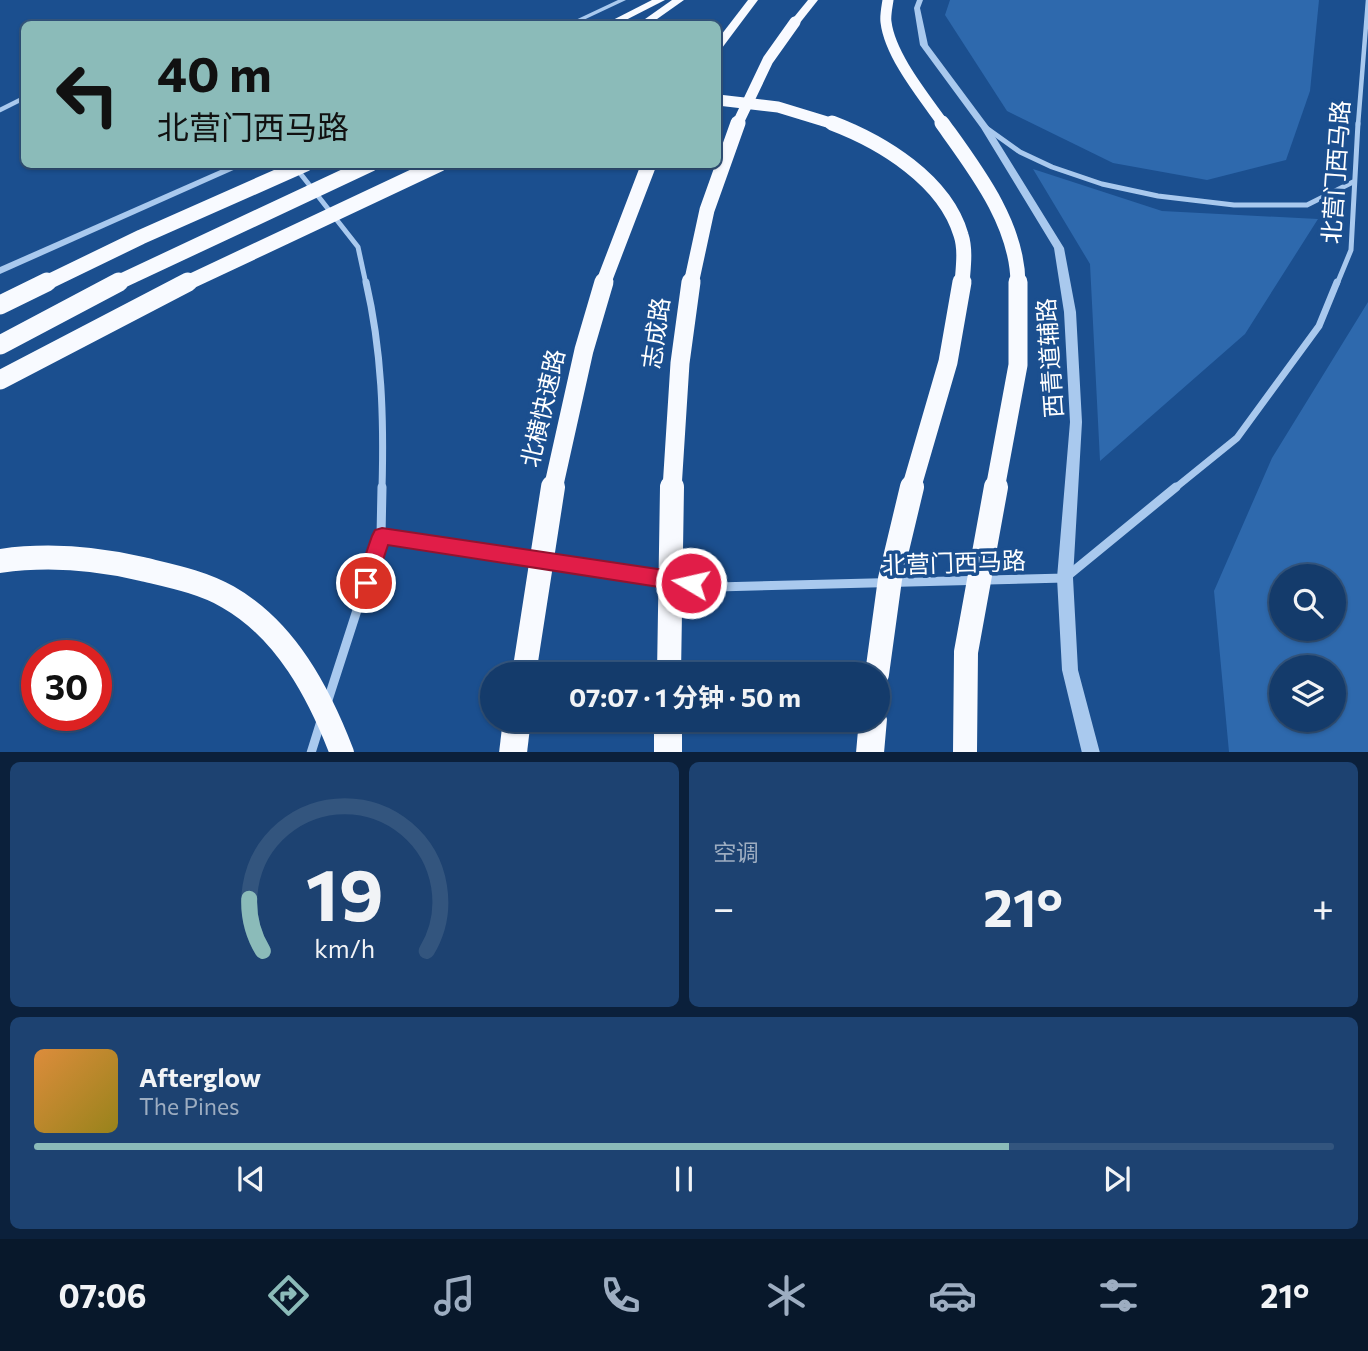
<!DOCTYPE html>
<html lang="zh">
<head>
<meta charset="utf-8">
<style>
  :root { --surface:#143b6b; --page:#1d4271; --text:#f1f3f6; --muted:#9dadc1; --line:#33557e; --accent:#8bbbb9 }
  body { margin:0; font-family:Commissioner,"Noto Sans SC",sans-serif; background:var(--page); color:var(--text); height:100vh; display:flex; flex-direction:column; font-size:26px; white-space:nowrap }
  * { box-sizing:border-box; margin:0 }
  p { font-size:23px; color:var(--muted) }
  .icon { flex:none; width:38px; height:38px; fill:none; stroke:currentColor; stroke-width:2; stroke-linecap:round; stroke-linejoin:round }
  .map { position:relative; height:752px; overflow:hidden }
  .details { display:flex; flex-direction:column; gap:10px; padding:10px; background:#0b203b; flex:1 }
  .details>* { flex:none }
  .hud { position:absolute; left:21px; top:21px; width:700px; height:147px; border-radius:10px; box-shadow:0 2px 5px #0004,0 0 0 2px var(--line); background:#8bbbb9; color:#111; overflow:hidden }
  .fabs { position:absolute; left:1269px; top:564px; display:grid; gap:14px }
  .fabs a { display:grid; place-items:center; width:77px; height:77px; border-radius:50%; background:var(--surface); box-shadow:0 2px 5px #0004,0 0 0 2px var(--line); font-size:35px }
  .speed { position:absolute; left:21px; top:640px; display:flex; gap:14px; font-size:35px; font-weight:700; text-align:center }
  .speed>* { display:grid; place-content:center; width:91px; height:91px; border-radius:50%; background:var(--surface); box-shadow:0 2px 5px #0004,0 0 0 2px var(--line); line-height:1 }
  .speed .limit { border:10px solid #d22; background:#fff; color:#111 }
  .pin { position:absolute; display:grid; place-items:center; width:60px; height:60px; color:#fff; margin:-30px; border:4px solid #fff; border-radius:50%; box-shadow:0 2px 7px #0007 }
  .me { position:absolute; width:77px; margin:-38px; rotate:279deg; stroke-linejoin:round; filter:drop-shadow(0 0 5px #0008) }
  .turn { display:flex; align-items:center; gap:24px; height:147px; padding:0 21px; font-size:32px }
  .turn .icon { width:91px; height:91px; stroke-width:2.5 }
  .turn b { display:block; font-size:49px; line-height:60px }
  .big { font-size:52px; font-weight:700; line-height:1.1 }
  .details .card { flex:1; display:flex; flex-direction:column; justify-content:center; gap:10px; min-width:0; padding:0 24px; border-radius:10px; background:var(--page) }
  .details .dial { align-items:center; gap:0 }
  .dial svg { height:182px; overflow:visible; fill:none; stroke:var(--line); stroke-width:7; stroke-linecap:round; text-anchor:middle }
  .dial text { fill:var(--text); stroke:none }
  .song { display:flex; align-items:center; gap:21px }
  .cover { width:84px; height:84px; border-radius:10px; background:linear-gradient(135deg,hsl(30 70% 55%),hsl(50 70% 35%)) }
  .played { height:7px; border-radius:4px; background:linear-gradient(90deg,var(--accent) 75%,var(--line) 75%) }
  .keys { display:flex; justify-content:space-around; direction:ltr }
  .heat { display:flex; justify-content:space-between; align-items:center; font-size:38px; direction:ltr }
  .details .tiles { flex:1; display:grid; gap:10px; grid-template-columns:1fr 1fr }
  .card:last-child { grid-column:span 2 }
  .trip { position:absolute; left:480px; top:662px; width:410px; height:70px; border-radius:35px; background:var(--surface); box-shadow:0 2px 5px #0004,0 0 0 2px var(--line); font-weight:700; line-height:70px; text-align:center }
  .tabs { display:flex; height:112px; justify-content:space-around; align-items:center; background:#08182b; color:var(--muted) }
  .tabs .icon { width:49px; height:49px }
  .tabs .selected { color:var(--accent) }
  .tabs b { font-size:32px; color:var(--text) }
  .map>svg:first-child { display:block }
</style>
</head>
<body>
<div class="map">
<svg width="1368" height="753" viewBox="0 0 1368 753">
  <rect width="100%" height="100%" fill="#1b4f8f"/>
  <g fill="#2e69ad" fill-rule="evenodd">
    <polygon points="950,0 1319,0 1310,91 1286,160 1207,180 1113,163 1007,111 945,15"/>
    <polygon points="1033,169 1162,211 1318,219 1245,334 1100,461 1090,264"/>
    <path d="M1368 302V752H1229L1214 591 1272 458ZM1281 576H1334V628H1281ZM1281 667H1334V719H1281Z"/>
  </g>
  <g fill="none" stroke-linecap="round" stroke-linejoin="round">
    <g stroke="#a9c9ee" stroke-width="4.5">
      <polyline points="0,110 24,98"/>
      <polyline points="1358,125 1368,0"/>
    </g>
    <g stroke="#a9c9ee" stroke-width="5">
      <polyline points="985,127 1020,152 1052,167 1102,184 1158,196 1234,205 1307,205 1353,182"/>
      <polyline points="296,168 358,247 366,284"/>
      <polyline points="1337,284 1351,250 1358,123"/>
    </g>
    <g stroke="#a9c9ee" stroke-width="7">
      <path d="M366 282C382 351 384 419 382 489"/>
      <polyline points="1174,489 1237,438 1319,326 1337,282"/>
    </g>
    <g stroke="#a9c9ee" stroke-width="9">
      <polyline points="381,536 382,487"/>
      <polyline points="327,703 381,536 717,587 1065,578 1176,487"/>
      <polyline points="311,753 321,721"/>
    </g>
    <g fill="#a9c9ee" fill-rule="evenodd">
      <polygon points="618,0 626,0 575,24 567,24"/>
      <polygon points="917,0 923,0 920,8 928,45 989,127 1064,248 1076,312 1082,422 1073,578 1078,670 1100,753 1082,753 1062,670 1057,578 1070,422 1064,312 1054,248 981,128 920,45 914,8"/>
      <polygon points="234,164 247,164 0,274 0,267"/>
    </g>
    <g fill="#f8faff" fill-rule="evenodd">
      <polygon points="652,0 665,0 618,24 605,24"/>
      <polygon points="672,0 684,0 650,24 638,24"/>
      <polygon points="748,0 758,0 722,48 718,49 718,39"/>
      <polygon points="808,0 818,0 799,24 791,24 790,22"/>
      <polygon points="877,707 883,709 887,719 884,753 856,753 859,719 877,719"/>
      <polygon points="503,719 531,719 527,753 499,753"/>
      <rect x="654" y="719" width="28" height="34"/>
    </g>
    <g stroke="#f8faff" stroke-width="11">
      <path d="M888 0C887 7 885 16 886 22 890 56 925 98 944 125"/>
      <polyline points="718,100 778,107 837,125"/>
      <polyline points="737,125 768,60 795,22"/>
    </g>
    <g stroke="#f8faff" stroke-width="15">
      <path d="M832 123C882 142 945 180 961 235 966 250 963 269 962 284"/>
      <path d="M942 123C975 169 1018 224 1018 284"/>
      <polyline points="44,284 141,237 306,164"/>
      <polyline points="115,284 371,164"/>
      <polyline points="185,284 440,164"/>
      <polyline points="603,284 649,164"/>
      <polyline points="691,284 707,210 738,123"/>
    </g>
    <g stroke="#f8faff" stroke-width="19">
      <polyline points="0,305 47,282"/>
      <polyline points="0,345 119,282"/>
      <polyline points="0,380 188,282"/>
      <polyline points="553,489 584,350 604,282"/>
      <polyline points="672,489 680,363 691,282"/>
      <polyline points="911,489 948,362 962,282"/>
      <polyline points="995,489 1018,365 1018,282"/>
    </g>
    <g stroke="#f8faff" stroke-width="24">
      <path d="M0 561C48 554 95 558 142 569 171 576 202 582 228 597 286 630 319 693 342 753"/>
      <polyline points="524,674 553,487"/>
      <polyline points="669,674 672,487"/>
      <polyline points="877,674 890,579 912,487"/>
      <polyline points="965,753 966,652 996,487"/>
    </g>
  </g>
  <polygon fill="#e11d48" stroke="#92132f" stroke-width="2" points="382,528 691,574 698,577 701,583 698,589 691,592 388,545 373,590 366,592 359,590 356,583 372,536 375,530"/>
  <g text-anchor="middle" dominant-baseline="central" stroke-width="7" stroke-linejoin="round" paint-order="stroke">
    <g font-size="24" fill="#fff" stroke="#1b4f8f">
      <text transform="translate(1335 172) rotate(-86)">北营门西马路</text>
      <text transform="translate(655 333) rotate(-82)">志成路</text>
      <text transform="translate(1049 358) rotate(-94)">西青道辅路</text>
      <text transform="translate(542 408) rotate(-77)">北横快速路</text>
      <text transform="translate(954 562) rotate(-2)">北营门西马路</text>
    </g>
  </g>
</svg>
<div class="fabs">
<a><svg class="icon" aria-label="search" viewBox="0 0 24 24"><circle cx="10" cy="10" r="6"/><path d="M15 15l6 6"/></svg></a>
<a><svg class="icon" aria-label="layers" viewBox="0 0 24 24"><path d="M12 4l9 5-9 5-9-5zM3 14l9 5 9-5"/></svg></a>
</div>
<div class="speed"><div class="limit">30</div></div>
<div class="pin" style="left:366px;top:583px;background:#d93025"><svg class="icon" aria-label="arrive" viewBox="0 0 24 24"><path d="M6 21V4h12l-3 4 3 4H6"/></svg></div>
<svg class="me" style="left:691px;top:583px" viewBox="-20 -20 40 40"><circle r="17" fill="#e11d48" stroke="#fff" stroke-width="3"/><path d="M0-11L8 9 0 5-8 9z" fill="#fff"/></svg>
<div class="trip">07:07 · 1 分钟 · 50 m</div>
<div class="hud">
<div class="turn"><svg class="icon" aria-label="left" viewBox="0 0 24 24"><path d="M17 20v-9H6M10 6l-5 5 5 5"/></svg><div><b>40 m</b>北营门西马路</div></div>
</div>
</div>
<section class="details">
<div class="tiles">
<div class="card dial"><svg viewBox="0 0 100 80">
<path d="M14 69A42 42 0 1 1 86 69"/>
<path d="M14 69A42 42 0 0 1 8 46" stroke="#8bbbb9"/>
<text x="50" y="56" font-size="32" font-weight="700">19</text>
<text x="50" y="72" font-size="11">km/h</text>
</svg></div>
<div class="card"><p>空调</p>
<div class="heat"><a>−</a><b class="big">21°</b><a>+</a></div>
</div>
<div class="card">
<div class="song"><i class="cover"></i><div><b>Afterglow</b><p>The Pines</p></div></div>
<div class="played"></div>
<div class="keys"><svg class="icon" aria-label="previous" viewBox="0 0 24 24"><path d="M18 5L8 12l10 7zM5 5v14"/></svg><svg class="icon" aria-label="pause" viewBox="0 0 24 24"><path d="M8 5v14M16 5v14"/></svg><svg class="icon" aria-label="next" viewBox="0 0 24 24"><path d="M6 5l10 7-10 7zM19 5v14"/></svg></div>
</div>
</div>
</section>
<nav class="tabs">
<b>07:06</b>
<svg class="icon selected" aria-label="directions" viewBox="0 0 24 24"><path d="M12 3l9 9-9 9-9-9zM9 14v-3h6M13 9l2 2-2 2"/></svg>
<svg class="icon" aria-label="music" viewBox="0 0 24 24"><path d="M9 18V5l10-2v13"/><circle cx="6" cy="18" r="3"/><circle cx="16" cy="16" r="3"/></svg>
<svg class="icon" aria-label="phone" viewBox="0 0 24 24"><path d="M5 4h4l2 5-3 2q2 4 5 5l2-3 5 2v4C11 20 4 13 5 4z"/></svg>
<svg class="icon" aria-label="climate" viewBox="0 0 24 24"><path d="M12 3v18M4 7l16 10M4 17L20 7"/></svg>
<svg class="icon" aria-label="car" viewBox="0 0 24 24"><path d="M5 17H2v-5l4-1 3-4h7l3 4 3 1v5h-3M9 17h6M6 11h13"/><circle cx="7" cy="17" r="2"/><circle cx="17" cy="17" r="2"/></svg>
<svg class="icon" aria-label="filters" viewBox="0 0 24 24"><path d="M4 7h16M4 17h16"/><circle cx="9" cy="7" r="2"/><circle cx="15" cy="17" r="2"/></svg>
<b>21°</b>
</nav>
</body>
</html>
